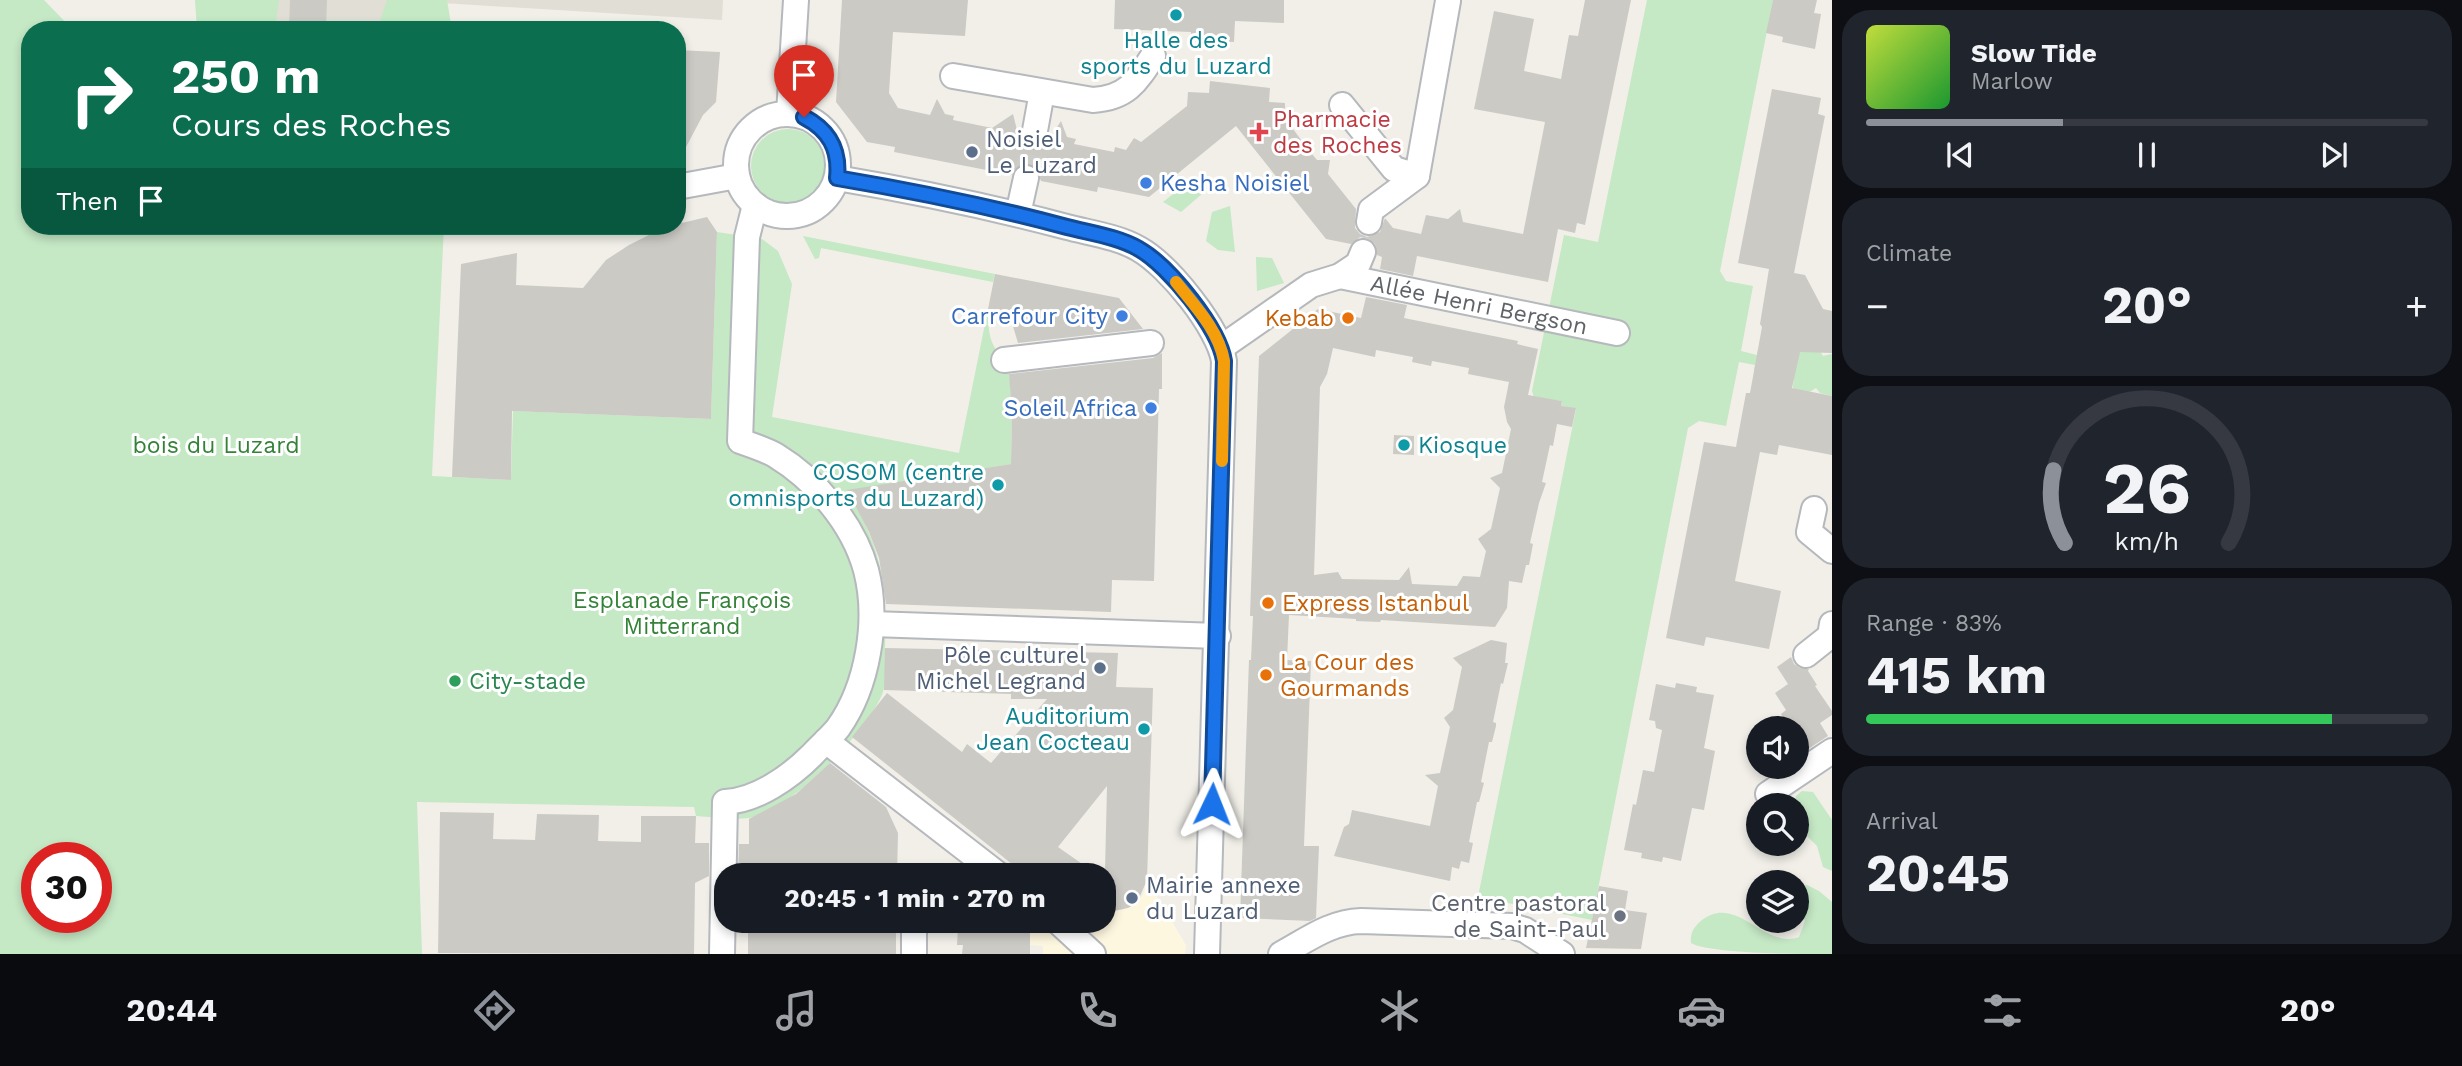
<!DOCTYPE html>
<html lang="en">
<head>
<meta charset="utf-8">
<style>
  :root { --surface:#171b24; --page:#20242c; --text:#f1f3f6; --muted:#9ea1a6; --line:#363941; --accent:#8c9099 }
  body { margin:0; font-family:"Work Sans",sans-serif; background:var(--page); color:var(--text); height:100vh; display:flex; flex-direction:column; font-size:26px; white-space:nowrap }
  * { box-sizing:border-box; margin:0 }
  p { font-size:23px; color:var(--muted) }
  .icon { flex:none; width:38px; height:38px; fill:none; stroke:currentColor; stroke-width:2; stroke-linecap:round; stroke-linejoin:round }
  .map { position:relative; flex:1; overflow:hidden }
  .side { display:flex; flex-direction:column; gap:10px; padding:10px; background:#0d0f14; width:630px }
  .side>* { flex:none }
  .guide { position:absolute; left:21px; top:21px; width:665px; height:214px; border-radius:28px; box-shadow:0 4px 10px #0003; background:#0b6e4f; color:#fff; overflow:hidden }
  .tools { position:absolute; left:1746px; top:716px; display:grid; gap:14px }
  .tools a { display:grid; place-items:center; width:63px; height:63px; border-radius:50%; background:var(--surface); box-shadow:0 4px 10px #0003; font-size:35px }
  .speed { position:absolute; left:21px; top:842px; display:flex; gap:14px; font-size:35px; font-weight:700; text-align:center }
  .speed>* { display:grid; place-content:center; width:91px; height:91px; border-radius:50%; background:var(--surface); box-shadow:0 4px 10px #0003; line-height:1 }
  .speed .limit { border:10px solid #d22; background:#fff; color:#111 }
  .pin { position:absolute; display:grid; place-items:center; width:60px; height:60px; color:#fff; margin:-72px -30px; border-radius:50% 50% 50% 0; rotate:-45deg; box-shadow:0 0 7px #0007 }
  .pin .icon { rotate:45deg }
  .me { position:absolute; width:77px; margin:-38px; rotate:2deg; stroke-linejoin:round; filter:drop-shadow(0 0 5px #0008) }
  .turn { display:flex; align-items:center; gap:24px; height:147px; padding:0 35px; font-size:32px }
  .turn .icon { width:91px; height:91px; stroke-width:2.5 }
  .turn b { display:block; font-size:49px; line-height:60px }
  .then { display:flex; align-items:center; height:66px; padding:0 35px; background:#0003; gap:14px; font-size:26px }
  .big { font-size:52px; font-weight:700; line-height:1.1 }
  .side .card { flex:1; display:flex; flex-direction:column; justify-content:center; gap:10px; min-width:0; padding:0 24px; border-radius:28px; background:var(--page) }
  .side .dial { align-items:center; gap:0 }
  .dial svg { height:182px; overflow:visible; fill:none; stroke:var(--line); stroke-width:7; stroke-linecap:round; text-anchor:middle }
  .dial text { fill:var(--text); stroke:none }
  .song { display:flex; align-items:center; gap:21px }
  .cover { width:84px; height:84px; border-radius:10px; background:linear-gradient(135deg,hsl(70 70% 55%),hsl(130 70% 35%)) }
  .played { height:7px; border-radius:4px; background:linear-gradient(90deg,var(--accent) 35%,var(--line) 35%) }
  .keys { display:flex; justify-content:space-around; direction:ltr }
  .heat { display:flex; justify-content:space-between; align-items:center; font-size:38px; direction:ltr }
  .charge { height:10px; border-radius:5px; background:linear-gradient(90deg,#34c759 83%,var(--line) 0) }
  .trip { position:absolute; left:714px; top:863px; width:402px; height:70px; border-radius:28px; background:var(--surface); box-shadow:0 4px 10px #0003; font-weight:700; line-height:70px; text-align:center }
  .menu { display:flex; height:112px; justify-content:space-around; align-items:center; background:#090b0e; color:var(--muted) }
  .menu .icon { width:49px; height:49px }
  .menu .selected { color:var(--accent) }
  .menu b { font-size:32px; color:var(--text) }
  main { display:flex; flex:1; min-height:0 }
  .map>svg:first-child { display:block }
</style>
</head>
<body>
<main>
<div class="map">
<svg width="1832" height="954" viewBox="0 0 1832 954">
  <rect width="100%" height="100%" fill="#f1efe8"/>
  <polygon fill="#fef7e0" points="1147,880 1186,945 1185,954 1043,954 1043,946 1030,945 1030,927 1013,927 1013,921 1104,920 1104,911 1122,910 1137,903 1143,894"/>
  <g fill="#e1ded6">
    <polygon points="236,0 400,0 388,30 235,30"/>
    <polygon points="404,0 723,0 722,20 442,3"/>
  </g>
  <g fill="#c5e8c5" fill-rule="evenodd">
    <path d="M0 0H44L73 30H30V226H444L432 476 511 480 513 411 711 419 717 232 762 239 778 251 792 284 772 417 959 453 988 309C988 336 990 346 1009 366L1012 413 1011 464 847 491C882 549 887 582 885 649 885 662 887 679 883 692 874 717 837 758 817 775 801 790 772 815 749 818 732 820 713 817 696 816L694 807 417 802 422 954H0ZM37 858H96V917H37Z"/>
    <polygon points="195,0 279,0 275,30 197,30"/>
    <polygon points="387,0 447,0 452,30 377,30"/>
    <polygon points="1647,0 1773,0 1720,271 1726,281 1753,286 1741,351 1757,355 1758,349 1817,346 1823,356 1832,354 1832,396 1820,393 1816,388 1798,399 1793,387 1794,378 1754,371 1755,365 1739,362 1726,426 1699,421 1688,428 1592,920 1478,897 1576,409 1561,406 1562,401 1534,397 1532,391 1564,235 1598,242"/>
    <circle cx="788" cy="166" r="37"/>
    <polygon points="1196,176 1203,193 1181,212 1163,202"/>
    <polygon points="1230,206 1235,252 1218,250 1206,241 1212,212"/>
    <polygon points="803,236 995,274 993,282 821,248 819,258 815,259"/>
    <polygon points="1256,257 1272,258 1284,283 1257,291"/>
    <polygon points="1802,791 1813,792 1832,820 1832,871 1823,867 1817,846 1797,826 1797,805 1794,805 1796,796"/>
    <path d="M1807 885 1819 891 1832 902V954C1802 954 1710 954 1691 943 1690 932 1694 927 1702 920 1737 893 1765 950 1799 937L1805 921C1801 908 1794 899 1799 886Z"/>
  </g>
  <g fill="#cccac5" fill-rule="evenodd">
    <polygon points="290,0 327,0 326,30 289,30"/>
    <polygon points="842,0 968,0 965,36 893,32 889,93 898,108 930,115 937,99 945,114 954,116 953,120 992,128 1013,114 1020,142 1031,150 1038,150 1045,146 1061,121 1067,137 1076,139 1074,144 1114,152 1115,147 1126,150 1134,138 1141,142 1187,106 1188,92 1209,93 1210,81 1270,88 1269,102 1285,103 1285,118 1307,148 1317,160 1330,160 1328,174 1356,209 1355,228 1360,234 1367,237 1380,232 1385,218 1393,228 1421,234 1426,215 1448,219 1460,209 1463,222 1523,234 1545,122 1474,109 1494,11 1534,19 1524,71 1561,79 1569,35 1578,36 1585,0 1631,0 1585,225 1577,223 1575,233 1558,229 1548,282 1417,256 1413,276 1380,269 1382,257 1377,255 1375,244 1369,239 1360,237 1351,244 1326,239 1236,126 1149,197 1098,187 1097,192 1041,181 1036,168 1029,163 1016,168 1012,175 894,152 895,147 867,142 836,102"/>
    <polygon points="1115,0 1284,0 1284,23 1235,21 1234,42 1191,40 1191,32 1114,29"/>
    <polygon points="1773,0 1817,0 1814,13 1821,14 1815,49 1782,42 1783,37 1766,33"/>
    <polygon points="677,50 720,52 716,102 703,115 677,164"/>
    <polygon points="1772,89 1821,98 1818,114 1825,116 1794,273 1805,275 1823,309 1832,311 1832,353 1800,352 1792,388 1832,396 1832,455 1779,445 1777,455 1760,452 1735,581 1781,591 1769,649 1706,637 1704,646 1666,638 1704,442 1736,447 1746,393 1750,393 1762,327 1760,324 1769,269 1738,263"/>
    <polygon points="707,217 717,232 711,419 512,411 511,480 452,477 461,264 517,253 516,285 583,288 606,260 629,245 665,227"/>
    <polygon points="995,274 1119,298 1143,329 1018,343 1009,313 988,309"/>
    <path d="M1366 297 1407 305 1404 318 1518 341 1517 344 1538 349 1528 395 1562 401 1561 406 1576 408 1572 427 1557 424 1553 446 1550 445 1542 482 1546 483 1539 503 1530 543 1533 544 1529 565H1526L1522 583 1509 581 1507 608 1495 627 1381 620 1380 622 1356 621V619L1289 615 1287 660 1311 661 1304 846H1319L1316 918 1310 921 1240 918 1249 660H1251L1253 616H1250L1259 356 1318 309 1361 318ZM1333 348 1375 357 1376 350 1413 357 1412 362 1431 366 1432 361 1469 368 1468 374 1509 382 1504 407 1507 422 1511 429 1502 473 1490 478 1500 488 1491 529 1478 539 1486 551 1480 577 1463 576 1457 586 1412 584 1409 567 1399 580 1342 579 1338 572 1314 575 1320 387 1327 374Z"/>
    <polygon points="1162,353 1162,389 1159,389 1154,581 1112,580 1111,612 886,604 879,558 869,532 847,490 1011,464 1012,413 1009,374 1153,358"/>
    <polygon points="1394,435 1414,436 1414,455 1393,454"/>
    <polygon points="1491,640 1507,643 1505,663 1508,663 1503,684 1501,683 1493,722 1496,723 1496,726 1492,742 1489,742 1481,782 1484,783 1479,802 1477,802 1469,842 1473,843 1469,863 1461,861 1459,869 1452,867 1450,881 1334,856 1344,827 1349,824 1352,810 1430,826 1438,786 1425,775 1440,773 1450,727 1444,718 1453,710 1462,667 1453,658"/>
    <polygon points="885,648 1118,653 1116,687 1153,688 1147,880 1137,903 1128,908 1104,913 1107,786 1058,847 1098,875 1026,875 852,737 887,693 962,752 967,744 991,763 1047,699 1011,699 1011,694 884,690"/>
    <polygon points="1791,657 1794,664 1800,668 1809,669 1808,671 1817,685 1815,686 1832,711 1832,715 1820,723 1828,736 1805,751 1797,738 1797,728 1790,728 1781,714 1786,710 1775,693 1788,684 1777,667"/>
    <polygon points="1676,683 1697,687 1696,692 1714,695 1704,748 1715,751 1704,810 1692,808 1681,861 1663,857 1662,862 1641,858 1642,853 1624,850 1633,804 1636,805 1643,770 1654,772 1662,730 1656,728 1655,721 1649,720 1656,684 1675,688"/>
    <polygon points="830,763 886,807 898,833 897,875 738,875 739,844 749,844 749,819 796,794"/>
    <polygon points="440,812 494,813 493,839 535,840 537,814 599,815 598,841 641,842 641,816 696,816 695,843 709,843 709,876 695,883 694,954 438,953"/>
    <polygon points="1599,886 1628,891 1625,910 1647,913 1641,949 1586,948"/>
    <rect x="748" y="920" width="148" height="34"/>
    <polygon points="963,920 1013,920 1013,927 1030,927 1030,954 962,954 963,945 957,945 958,927"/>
  </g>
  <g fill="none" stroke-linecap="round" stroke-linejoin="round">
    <polyline stroke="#ccccc8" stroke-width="24" stroke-dasharray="24 12" stroke-linecap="butt" points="1026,178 1034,136"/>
    <g stroke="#b5b8bc" stroke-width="28">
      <g id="minor">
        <path d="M953 76 1093 100C1126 98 1136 83 1153 56"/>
        <polyline points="1342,105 1394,169 1417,176"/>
        <polyline points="789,114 796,0"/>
        <circle cx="787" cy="165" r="51"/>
        <polyline points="1034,136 1042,92"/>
        <path d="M837 178C914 191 992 207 1067 227 1090 233 1119 237 1139 249 1169 266 1219 328 1224 361L1207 954"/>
        <polyline points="677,187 737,176"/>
        <polyline points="1018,214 1026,178"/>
        <polyline points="1369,222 1371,210 1417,176 1448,1"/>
        <path id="s1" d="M1340 276 1617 333"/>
        <polyline points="1222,347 1311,285 1340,276 1358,264 1363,252"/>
        <polyline points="1004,360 1151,343"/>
        <polyline points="1814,509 1809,532 1832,551"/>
        <polyline points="872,624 1218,636"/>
        <polyline points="1806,655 1830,636 1832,624"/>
        <polyline points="826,741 999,875"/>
        <polyline points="1768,794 1832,751"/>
        <polyline points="1056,920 1093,954"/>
        <path d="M722 954 725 802C756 801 790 777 812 755 820 746 830 738 838 728 868 686 879 620 866 570 853 523 816 480 775 455 764 449 751 445 740 441L747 237 755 205"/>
        <polyline points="914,954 914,920"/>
        <path d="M1281 954C1307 940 1330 922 1361 921L1512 926 1525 930 1562 954"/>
      </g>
    </g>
    <use href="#minor" stroke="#fff" stroke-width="24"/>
  </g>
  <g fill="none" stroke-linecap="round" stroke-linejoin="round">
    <g stroke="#114b97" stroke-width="18">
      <path id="route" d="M804 117C829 130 840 149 837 178 914 191 992 207 1067 227 1090 233 1119 237 1139 249 1169 266 1219 328 1224 361L1212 804"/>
    </g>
    <use href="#route" stroke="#1a73e8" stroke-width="12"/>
    <path stroke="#f59e0b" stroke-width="12" d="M1176 282C1195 306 1219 331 1224 361L1222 461"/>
  </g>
  <g fill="#0f9aa8" stroke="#fff" stroke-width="2.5">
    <circle cx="1176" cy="15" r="7"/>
    <circle cx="1404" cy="445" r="7"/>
    <circle cx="998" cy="485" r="7"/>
    <circle cx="1144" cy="729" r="7"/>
  </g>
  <path fill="#e0444e" stroke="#fff" stroke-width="2.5" d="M1255.5 121.5h7v7h7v7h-7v7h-7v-7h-7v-7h7z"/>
  <g fill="#5c6f8a" stroke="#fff" stroke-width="2.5">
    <circle cx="972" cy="152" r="7"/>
    <circle cx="1100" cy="668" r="7"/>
    <circle cx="1132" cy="898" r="7"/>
  </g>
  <g fill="#3f7fe0" stroke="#fff" stroke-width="2.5">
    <circle cx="1146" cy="183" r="7"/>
    <circle cx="1122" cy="316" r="7"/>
    <circle cx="1151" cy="408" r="7"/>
  </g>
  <g fill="#e8710a" stroke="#fff" stroke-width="2.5">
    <circle cx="1348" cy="318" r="7"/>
    <circle cx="1268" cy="603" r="7"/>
    <circle cx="1266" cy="675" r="7"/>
  </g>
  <circle fill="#2e9e5b" stroke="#fff" stroke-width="2.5" cx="455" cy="681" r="7"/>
  <circle fill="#6b7280" stroke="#fff" stroke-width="2.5" cx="1620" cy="916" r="7"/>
  <g text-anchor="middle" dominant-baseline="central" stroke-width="6" stroke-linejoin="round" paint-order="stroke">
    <g font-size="23" fill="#0d838f" stroke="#fff" text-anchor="end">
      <text x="1176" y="40" text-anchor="middle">Halle des<tspan x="1176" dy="26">sports du Luzard</tspan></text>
      <text x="1418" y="445" text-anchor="start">Kiosque</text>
      <text x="984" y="472">COSOM (centre<tspan x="984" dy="26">omnisports du Luzard)</tspan></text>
      <text x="1130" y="716">Auditorium<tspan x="1130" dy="26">Jean Cocteau</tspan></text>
    </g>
    <g font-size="23" fill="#be3a42" stroke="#fff" text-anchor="start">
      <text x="1273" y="119">Pharmacie<tspan x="1273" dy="26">des Roches</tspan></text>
    </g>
    <g font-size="23" fill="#4e5e75" stroke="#fff" text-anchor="start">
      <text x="986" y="139">Noisiel<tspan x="986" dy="26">Le Luzard</tspan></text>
      <text x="1086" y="655" text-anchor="end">Pôle culturel<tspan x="1086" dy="26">Michel Legrand</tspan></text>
      <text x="1146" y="885">Mairie annexe<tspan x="1146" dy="26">du Luzard</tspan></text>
    </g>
    <g font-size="23" fill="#366cbe" stroke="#fff" text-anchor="end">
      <text x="1160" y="183" text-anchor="start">Kesha Noisiel</text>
      <text x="1108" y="316">Carrefour City</text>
      <text x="1137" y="408">Soleil Africa</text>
    </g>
    <g font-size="23" fill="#5f6368" stroke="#fff">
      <text stroke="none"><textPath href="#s1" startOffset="142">Allée Henri Bergson</textPath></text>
    </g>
    <g font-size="23" fill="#c56008" stroke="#fff" text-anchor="start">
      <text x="1334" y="318" text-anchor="end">Kebab</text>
      <text x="1282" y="603">Express Istanbul</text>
      <text x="1280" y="662">La Cour des<tspan x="1280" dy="26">Gourmands</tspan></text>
    </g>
    <g font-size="23" fill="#348238" stroke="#fff">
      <text x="216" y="445">bois du Luzard</text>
      <text x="682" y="600">Esplanade François<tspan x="682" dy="26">Mitterrand</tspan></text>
    </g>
    <g font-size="23" fill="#27864d" stroke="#fff" text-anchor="start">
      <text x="469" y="681">City-stade</text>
    </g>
    <g font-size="23" fill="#5b616d" stroke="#fff" text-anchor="end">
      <text x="1606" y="903">Centre pastoral<tspan x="1606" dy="26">de Saint-Paul</tspan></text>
    </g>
  </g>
</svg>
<div class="tools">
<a><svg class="icon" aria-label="sound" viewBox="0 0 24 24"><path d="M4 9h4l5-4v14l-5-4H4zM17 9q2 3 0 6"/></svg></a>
<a><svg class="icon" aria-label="search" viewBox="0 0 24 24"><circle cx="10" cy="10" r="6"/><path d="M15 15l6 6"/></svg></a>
<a><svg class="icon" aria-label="layers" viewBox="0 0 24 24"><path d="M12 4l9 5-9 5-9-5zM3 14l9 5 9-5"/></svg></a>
</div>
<div class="speed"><div class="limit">30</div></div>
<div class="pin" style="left:804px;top:117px;background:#d93025"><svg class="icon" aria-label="arrive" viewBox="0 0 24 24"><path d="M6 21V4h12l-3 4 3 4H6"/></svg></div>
<svg class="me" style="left:1212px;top:804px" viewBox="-20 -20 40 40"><path d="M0-17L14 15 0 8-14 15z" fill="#1a73e8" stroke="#fff" stroke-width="4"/></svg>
<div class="trip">20:45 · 1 min · 270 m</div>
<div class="guide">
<div class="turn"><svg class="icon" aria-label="right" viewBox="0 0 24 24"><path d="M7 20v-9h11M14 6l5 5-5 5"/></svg><div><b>250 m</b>Cours des Roches</div></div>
<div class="then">Then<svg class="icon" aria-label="arrive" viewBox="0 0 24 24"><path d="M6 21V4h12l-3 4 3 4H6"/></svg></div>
</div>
</div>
<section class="side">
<div class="card">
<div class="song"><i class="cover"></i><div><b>Slow Tide</b><p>Marlow</p></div></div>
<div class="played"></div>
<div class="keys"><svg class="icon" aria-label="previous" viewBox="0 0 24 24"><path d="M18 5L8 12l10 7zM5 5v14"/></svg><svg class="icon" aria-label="pause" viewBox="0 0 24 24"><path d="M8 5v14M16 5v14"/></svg><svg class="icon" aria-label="next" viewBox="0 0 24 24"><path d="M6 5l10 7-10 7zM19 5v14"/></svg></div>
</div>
<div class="card"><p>Climate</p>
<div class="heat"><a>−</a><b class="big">20°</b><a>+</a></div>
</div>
<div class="card dial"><svg viewBox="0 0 100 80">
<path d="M14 69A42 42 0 1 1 86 69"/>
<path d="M14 69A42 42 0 0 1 9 37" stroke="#8c9099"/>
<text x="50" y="56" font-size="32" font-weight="700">26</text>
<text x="50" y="72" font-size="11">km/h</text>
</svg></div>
<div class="card"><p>Range · 83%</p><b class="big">415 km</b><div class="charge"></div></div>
<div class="card"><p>Arrival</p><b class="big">20:45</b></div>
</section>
</main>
<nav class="menu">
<b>20:44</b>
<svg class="icon selected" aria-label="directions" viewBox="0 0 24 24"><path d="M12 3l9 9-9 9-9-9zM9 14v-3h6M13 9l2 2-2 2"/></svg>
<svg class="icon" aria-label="music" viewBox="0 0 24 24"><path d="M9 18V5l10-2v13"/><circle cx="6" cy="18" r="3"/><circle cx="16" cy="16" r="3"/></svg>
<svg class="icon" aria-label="phone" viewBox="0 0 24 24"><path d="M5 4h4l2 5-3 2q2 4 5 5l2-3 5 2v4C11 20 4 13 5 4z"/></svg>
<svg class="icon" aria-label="climate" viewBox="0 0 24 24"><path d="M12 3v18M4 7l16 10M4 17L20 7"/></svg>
<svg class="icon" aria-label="car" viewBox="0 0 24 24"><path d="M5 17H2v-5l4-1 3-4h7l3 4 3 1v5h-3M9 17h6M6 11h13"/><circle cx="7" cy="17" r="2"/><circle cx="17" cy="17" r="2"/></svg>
<svg class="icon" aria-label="filters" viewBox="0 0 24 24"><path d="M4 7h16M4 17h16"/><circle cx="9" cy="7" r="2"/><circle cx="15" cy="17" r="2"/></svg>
<b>20°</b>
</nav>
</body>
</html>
